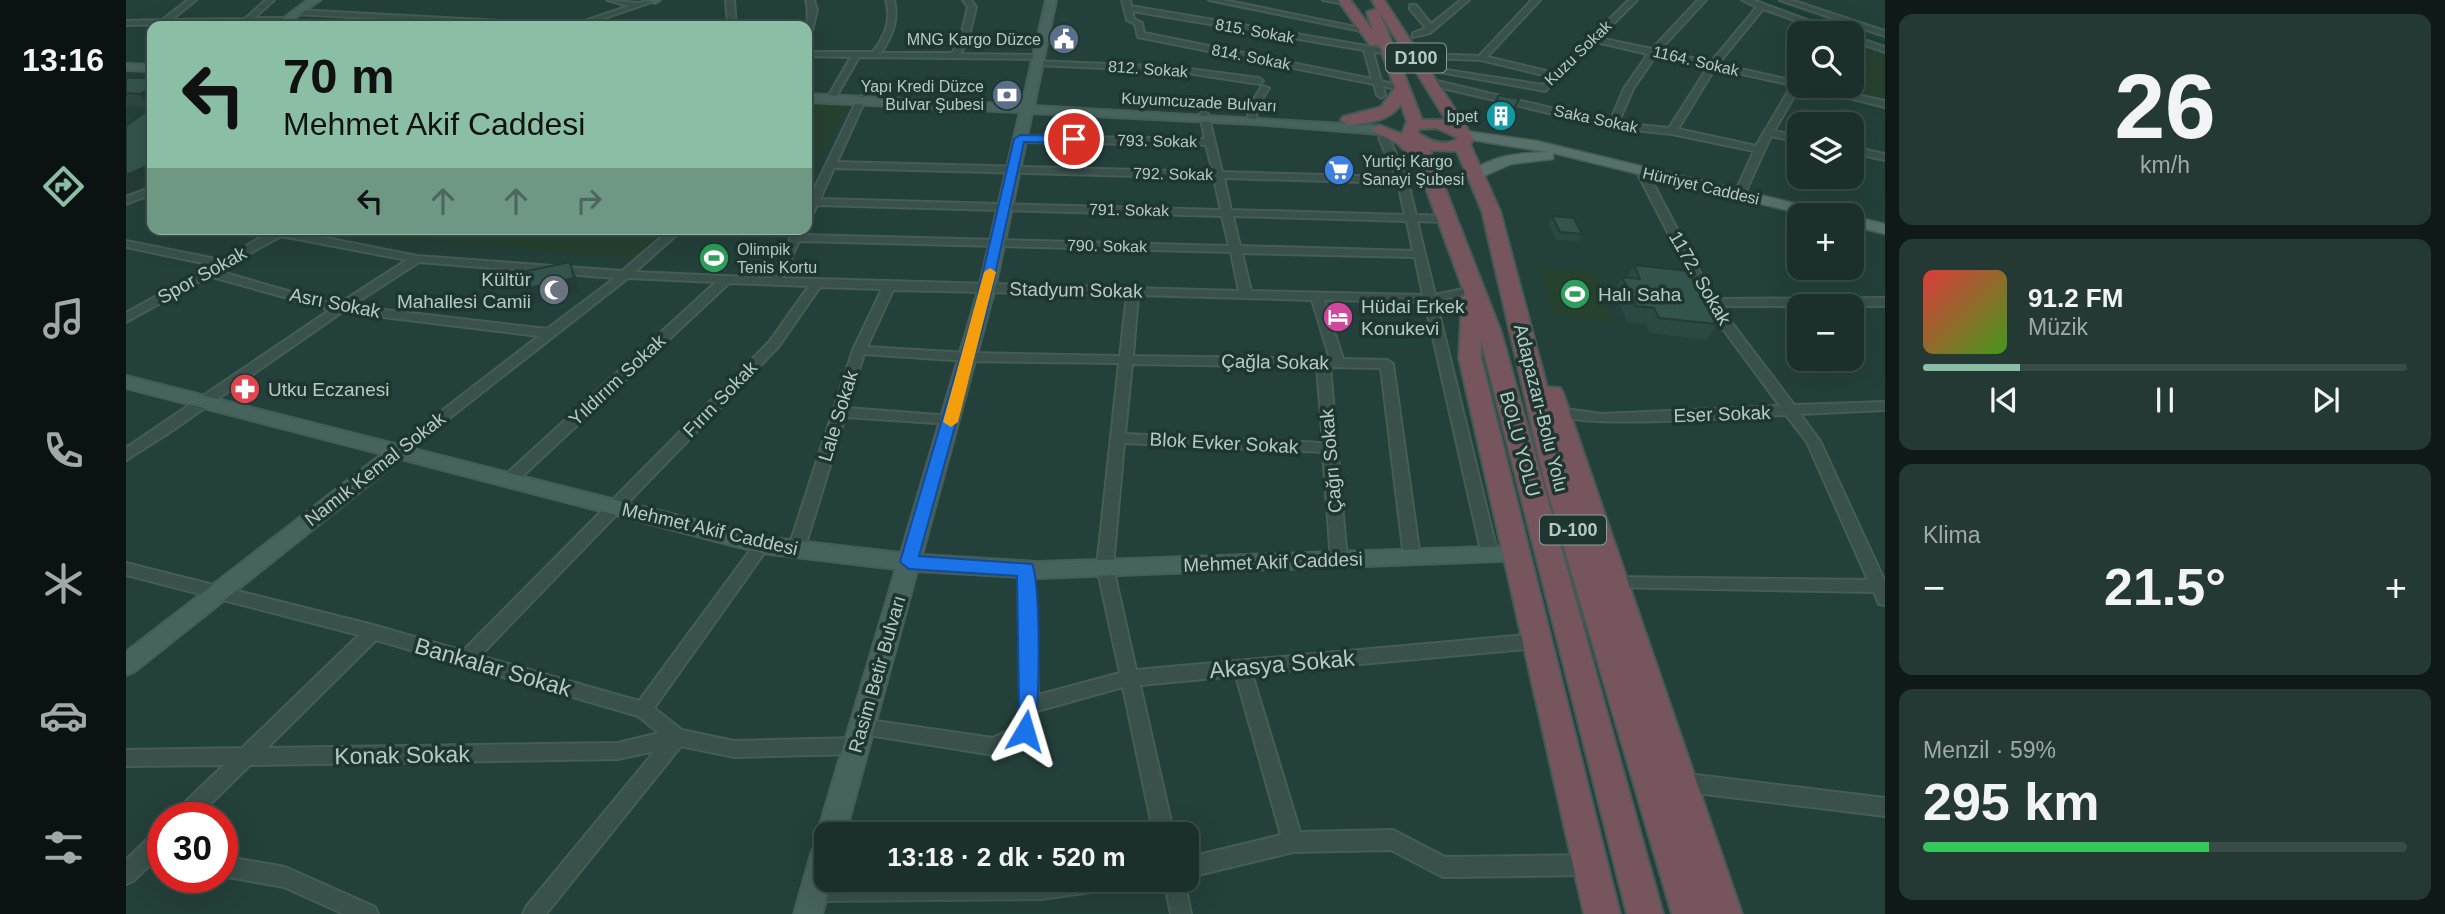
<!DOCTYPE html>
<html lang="tr">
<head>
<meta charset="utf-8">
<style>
  :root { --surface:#1b302c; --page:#243834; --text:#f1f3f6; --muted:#a0a9a9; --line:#394b48; --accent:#8abfa5 }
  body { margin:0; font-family:Helvetica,sans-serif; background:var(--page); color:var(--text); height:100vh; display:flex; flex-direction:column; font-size:26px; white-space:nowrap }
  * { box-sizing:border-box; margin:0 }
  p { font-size:23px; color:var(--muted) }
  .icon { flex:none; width:38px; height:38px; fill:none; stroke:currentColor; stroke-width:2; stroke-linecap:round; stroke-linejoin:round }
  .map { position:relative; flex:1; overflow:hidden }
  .drawer { display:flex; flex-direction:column; gap:14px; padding:14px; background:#0f1a18; width:560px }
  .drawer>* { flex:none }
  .banner { position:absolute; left:21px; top:21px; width:665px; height:214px; border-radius:14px; box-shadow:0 7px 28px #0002,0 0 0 2px var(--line); background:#8abfa5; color:#111; overflow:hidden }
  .controls { position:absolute; left:1661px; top:21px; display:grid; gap:14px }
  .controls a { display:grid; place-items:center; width:77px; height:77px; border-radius:14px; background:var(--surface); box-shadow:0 7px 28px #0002,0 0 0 2px var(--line); font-size:35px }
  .speed { position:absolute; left:21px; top:802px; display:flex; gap:14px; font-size:35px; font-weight:700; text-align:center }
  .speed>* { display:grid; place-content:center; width:91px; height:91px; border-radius:50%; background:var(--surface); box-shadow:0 7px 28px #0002,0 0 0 2px var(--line); line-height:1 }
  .speed .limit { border:10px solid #d22; background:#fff; color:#111 }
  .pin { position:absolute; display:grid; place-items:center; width:60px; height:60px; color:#fff; margin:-30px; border:4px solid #fff; border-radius:50%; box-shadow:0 2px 7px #0007 }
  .me { position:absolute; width:77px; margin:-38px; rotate:7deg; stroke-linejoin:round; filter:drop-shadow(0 0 5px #0008) }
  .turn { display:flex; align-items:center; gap:24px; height:147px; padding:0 21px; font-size:32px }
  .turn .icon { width:91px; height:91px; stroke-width:2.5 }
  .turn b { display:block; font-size:49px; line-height:60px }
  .lanes { display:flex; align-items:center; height:66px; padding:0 21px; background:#0003; justify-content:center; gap:35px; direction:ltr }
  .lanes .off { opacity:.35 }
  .big { font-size:52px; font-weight:700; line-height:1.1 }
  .drawer .tile { flex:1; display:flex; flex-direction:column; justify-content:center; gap:10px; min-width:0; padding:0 24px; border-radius:14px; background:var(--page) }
  .drawer .dial { align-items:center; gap:0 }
  .dial b { font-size:91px; line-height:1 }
  .song { display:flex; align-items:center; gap:21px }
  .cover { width:84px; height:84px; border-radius:10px; background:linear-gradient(135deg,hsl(0 70% 55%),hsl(100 70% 35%)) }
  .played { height:7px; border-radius:4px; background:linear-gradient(90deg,var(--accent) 20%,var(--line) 20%) }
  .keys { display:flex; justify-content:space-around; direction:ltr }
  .heat { display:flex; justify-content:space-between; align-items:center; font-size:38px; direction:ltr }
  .charge { height:10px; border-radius:5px; background:linear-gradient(90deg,#34c759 59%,var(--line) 0) }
  .trip { position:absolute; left:688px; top:822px; width:385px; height:70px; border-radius:14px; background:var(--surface); box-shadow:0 7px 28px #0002,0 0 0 2px var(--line); font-weight:700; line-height:70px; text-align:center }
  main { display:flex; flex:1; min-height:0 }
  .tabs { display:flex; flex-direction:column; width:126px; justify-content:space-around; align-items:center; background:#0b1312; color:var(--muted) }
  .tabs .icon { width:49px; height:49px }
  .tabs .active { color:var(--accent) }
  .tabs b { font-size:32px; color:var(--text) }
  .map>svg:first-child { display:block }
</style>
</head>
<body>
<main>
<nav class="tabs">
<b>13:16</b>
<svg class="icon active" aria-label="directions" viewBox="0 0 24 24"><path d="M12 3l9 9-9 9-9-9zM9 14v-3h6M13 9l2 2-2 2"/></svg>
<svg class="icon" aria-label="music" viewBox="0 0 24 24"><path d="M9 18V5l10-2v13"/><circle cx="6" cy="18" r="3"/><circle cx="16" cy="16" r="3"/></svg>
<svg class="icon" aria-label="phone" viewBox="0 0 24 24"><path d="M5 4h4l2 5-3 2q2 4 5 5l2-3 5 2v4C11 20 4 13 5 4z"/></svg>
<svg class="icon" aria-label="climate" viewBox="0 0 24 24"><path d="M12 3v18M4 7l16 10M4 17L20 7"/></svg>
<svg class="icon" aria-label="car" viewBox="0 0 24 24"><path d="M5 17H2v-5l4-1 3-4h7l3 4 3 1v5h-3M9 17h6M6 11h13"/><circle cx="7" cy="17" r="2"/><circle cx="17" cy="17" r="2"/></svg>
<svg class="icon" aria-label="filters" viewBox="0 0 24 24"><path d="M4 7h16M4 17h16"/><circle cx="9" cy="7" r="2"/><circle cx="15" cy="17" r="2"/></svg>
</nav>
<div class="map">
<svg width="1759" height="914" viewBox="0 0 1759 914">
  <rect width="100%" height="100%" fill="#24403a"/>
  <g fill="#27412f">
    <polygon points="1726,46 1759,58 1759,99 1697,86 1726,86"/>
    <polygon points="681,104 721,106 695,156 681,155"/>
    <polygon points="212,229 549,229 528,260 208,232"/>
    <polygon points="1413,266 1470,273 1487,322 1427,316"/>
  </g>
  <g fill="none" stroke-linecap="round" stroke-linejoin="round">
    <polyline stroke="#173f36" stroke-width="2.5" points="1638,0 1759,43"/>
    <g stroke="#455c57" stroke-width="4">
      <g id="street">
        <polygon points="62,0 70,0 45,20 119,19 140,0 148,0 128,18 161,18 165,20 161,22 0,25 0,21 36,20"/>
        <polygon points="481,0 511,3 531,0 455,26 444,26 503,6"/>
        <polygon points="600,0 608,0 610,26 602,26"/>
        <path d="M680 0H688L691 10 685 34 681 36C680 25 684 13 680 0Z"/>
        <path d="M760 0H768C773 21 766 36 755 53H826L834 40 842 7 837 0H845L850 7 842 40 834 54 913 55 917 57 913 59 733 57 707 102H701L700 100 725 57 681 56V52H747C759 36 766 21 760 0Z"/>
        <path d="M996 0H1004L1005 6 1258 49V53L1247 52 1255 81 1278 87 1274 90 1257 86 1259 95 1255 98 1251 95 1248 84 1012 37 1009 24 1001 20ZM1006 11 1238 50 1246 79 1018 33 1016 23 1008 19Z"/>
        <polygon points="1083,0 1098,0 1244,30 1240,32"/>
        <polygon points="1197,0 1220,0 1223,2 1219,4"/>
        <polygon points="1335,0 1343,0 1304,33 1287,37 1287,33 1300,28 1284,9 1284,5 1290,5 1305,24"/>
        <path d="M1406 0H1414L1361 57 1429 73 1503 0H1511L1473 38 1526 49 1572 0H1580L1533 51 1585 62 1631 7 1616 0H1627L1716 33H1705L1637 9 1592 64 1669 81 1673 78V86H1690L1759 101V107L1674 86 1648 131 1673 136V142L1645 136 1618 195 1613 198 1608 195 1628 151 1546 134 1487 128 1304 85V81L1307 80 1484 122 1498 89 1522 54 1470 42 1419 91 1303 70 1307 68 1417 85 1425 77 1355 60 1302 58 1298 56 1302 54 1353 56ZM1530 55 1582 67 1543 128 1492 123 1507 89ZM1589 68 1666 85 1630 146 1552 129Z"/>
        <polygon points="1654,0 1665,0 1759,31 1759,36"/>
        <polygon points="171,10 432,24 436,26 394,26 168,14 167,12"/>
        <polygon points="1726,36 1759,47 1759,52 1726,40"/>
        <polygon points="912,61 1048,67 1133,78 1137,81 1133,84 1048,71 909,65 909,61"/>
        <polygon points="1136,86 1143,88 1129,110 1131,120 1124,122 1121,110"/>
        <path d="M736 95 740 98 711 162 1087 172 1080 145 894 142 889 139 894 136 1079 139 1074 114 1078 111 1082 114 1096 172 1270 177 1253 138 1258 135 1263 138 1280 177 1308 179 1310 181 1305 184 1282 183 1290 215 1319 216 1324 219 1319 222 1291 221 1309 295 1346 287 1352 290 1350 292 1310 301 1372 555 1369 559H1359L1356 555 1299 302 1198 300 1217 359 1261 360 1267 364 1294 557 1291 561H1281L1278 557 1255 368 1204 367 1221 560 1218 564 1213 566 1208 564 1205 560 1197 452 998 443 987 567 1010 670 1412 634 1418 636 1420 641 1418 646 1412 648 1126 674 1174 832 1267 830 1319 857 1465 855 1472 858 1475 865 1472 872 1465 875 1317 877 1265 850 1167 852 1060 878V858L1155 835 1110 676 1014 685 1048 835H1028L997 687 911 711 905 737 868 755 730 733 727 727 730 721 736 719 867 738 891 726 894 705 892 569 894 565 900 563 906 565 908 569 912 695 994 673 971 567 993 363 842 361 738 354 721 408 825 416 832 420 825 424 719 417 678 550 675 554H665L662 550 727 350 756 289 694 287 652 347 354 656 513 701 631 541H641L644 545 641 549 528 708 556 730 608 741 731 738 737 740 740 746 737 752 731 754 608 757 555 746 420 914H397L400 907 529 751 492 759 124 765 71 817H48L51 810 98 765 0 766V750L116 748 233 635 0 575V563L247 625 337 651 644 341 683 286 603 283 387 485 382 486 375 481 377 477 590 282 502 278 275 456 270 458 263 453 265 450 413 336 216 312 41 434 0 460V448L204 310 83 276 0 322V313L86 265 0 247V241L95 260 143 233 132 229H155L291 256 496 271 545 229H557L509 272 645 278 669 229H677L676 235 1103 246 1096 216 691 205 685 217 681 218 682 202 732 98ZM708 168 1088 178 1095 210 694 199ZM1098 178 1272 183 1279 215 1105 210ZM1107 216 1281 221 1287 251 1114 246ZM155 236 281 260 211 305 92 271ZM673 241 1105 252 1113 291 656 278ZM1116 253 1289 257 1297 295 1125 291ZM293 262 489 278 421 329 225 306ZM767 290 1001 295 994 356 842 353 741 347ZM1012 295 1186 300 1204 359 1007 356ZM1006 364 1191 367 1197 443 999 434ZM250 640 512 716 533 733 492 743 141 748Z"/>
        <polygon points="1726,147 1759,154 1759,160 1726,153"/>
        <path d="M1516 169 1521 172 1588 299 1759 298V306H1593L1668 405 1759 402V410L1674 414 1694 441 1759 582V605L1753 604 1748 592 1482 587 1480 583 1482 579 1488 577 1742 580 1681 442 1660 415C1623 416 1445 431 1425 412L1432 408 1475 414 1654 406 1578 303 1511 172Z"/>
        <polygon points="26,187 26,194 0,204 0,197"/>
        <polygon points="1554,773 1759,798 1759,816 1554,791 1547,788 1545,782 1547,776"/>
        <polygon points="37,828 37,852 7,881 0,884 0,860 30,831"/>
        <polygon points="96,856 159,867 249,907 252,914 218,914 158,887 96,876"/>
        <polygon points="988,880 985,887 978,890 916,899 688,901 681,898 678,891 681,884 688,881"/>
        <polygon points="1038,880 1058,880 1065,914 1045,914"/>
      </g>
    </g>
    <g stroke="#455c57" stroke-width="4">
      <g id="secondary">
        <polygon points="182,0 194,0 158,26 147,26"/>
        <polygon points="522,0 534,0 529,3"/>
        <polygon points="920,0 930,0 908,106 1253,126 1259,130 1253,134 1127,124 906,113 869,288 796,555 912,562 1392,546 1400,548 1403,554 1400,560 912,578 791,571 719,835 700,835 700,880 706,880 696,914 668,914 686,851 694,840 691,835 770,569 636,553 275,459 8,672 0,675 0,652 256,454 0,388 0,376 636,537 775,553 853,288 894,112 681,102 681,94 896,105"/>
        <polygon points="0,64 26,65 26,71 0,70"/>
      </g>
    </g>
    <g stroke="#455c57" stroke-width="3">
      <g id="primary">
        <path d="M1339 131 1411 141 1705 212 1707 215H1681L1427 153V159L1385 164 1349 180 1342 176C1361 155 1395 153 1421 152L1334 138V132Z"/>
        <polygon points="1726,216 1759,224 1759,234 1726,226"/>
      </g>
    </g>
    <g stroke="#445a56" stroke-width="4">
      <path id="highway" d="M1212 0H1224L1247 31 1241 12 1251 9 1246 0H1258L1348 139 1344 144 1374 211 1421 387 1434 388 1437 393 1616 914H1546L1418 479 1356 211 1331 151 1304 150 1375 332 1537 914H1501L1355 340V358L1494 914H1458L1333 358 1336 298 1339 294 1290 161 1271 143 1245 130 1253 125 1276 134 1281 121 1275 104C1263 122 1242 122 1223 125L1215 120 1217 117 1255 107 1269 88 1253 45H1244ZM1254 13 1320 120H1296ZM1311 128 1332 138C1319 148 1304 141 1292 133L1293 129Z"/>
    </g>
    <use href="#street" fill="#39504b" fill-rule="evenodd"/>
    <use href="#secondary" fill="#47635e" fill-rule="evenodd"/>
    <use href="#primary" fill="#57706a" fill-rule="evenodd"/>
    <use href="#highway" fill="#76565c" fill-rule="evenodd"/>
  </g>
  <g fill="#2c4842">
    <polygon points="0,78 26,78 22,107 0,106"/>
    <polygon points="1393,99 1382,126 1361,121 1366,107"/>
    <polygon points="1426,216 1456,234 1452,241 1430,240 1423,224"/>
    <polygon points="595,229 654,229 650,238 597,235"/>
    <polygon points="1508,265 1591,324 1581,340 1524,333 1519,324 1501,322 1488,292 1496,277 1501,277"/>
  </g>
  <g fill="#243b36">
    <polygon points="26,86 26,105 22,107 14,94"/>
    <polygon points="26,164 26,183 0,194 0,175"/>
    <polygon points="648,229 654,229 650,238"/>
    <polygon points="444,262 450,277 454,293 405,304 399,289"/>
  </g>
  <g fill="#33544d" stroke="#243b36" stroke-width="2">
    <polygon points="0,78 26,78 26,86 14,94 0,93"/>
    <polygon points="1373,95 1393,99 1387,112 1366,107"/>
    <polygon points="22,110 26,110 26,164 0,175 0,126"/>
    <polygon points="1426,216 1448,218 1456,234 1434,232"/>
    <polygon points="444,262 448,278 399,289 396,272"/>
    <polygon points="1508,265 1562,271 1591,324 1533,318 1528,308 1510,306 1496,277 1514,279"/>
  </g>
  <path fill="#1a73e8" stroke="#114b97" stroke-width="2" d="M894 135 948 136 953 139 948 143 898 142 861 311 793 556 906 564C915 582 915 719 906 738L899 741 892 738 889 731 893 705 891 576 783 569 774 562 848 311 888 139Z"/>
  <polygon fill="#f59e0b" points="864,268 870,272 832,422 825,427 817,422 858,272"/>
  <defs>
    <g id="civic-disc" transform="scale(1.575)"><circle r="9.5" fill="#5c6f8a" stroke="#1e3530"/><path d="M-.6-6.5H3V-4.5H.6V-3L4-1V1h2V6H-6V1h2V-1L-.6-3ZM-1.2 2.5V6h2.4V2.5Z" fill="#fff"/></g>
    <g id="bank-disc" transform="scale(1.575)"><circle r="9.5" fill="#5c6f8a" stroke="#1e3530"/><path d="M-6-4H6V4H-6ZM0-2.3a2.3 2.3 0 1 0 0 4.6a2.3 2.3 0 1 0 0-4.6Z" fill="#fff"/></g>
    <g id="building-disc" transform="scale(1.575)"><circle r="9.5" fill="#0f9aa8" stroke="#1e3530"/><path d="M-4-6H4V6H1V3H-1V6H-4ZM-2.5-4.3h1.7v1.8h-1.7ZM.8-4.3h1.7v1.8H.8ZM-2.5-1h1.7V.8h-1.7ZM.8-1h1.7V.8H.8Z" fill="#fff"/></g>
    <g id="supermarket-disc" transform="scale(1.575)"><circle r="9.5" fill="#3f7fe0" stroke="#1e3530"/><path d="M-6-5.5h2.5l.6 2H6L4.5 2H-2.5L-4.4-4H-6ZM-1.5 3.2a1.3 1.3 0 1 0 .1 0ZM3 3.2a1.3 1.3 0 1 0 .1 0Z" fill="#fff"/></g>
    <g id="stadium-disc" transform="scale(1.575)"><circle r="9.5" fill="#2e9e5b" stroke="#1e3530"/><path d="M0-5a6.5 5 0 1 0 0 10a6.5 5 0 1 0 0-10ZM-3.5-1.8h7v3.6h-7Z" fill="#fff"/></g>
    <g id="mosque-disc" transform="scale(1.575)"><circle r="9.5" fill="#6b7280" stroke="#1e3530"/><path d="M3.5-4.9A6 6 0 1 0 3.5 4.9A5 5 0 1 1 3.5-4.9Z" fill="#fff"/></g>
    <g id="hotel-disc" transform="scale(1.575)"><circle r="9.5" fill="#d1479c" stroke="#1e3530"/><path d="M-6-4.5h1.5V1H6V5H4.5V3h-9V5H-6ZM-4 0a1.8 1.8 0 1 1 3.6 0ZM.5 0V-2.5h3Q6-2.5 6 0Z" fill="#fff"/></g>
    <g id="pharmacy-disc" transform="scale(1.575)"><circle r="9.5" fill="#e0444e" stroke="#1e3530"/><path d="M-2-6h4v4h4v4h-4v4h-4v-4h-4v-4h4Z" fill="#fff"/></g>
  </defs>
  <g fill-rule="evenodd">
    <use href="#civic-disc" x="938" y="39"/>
    <use href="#bank-disc" x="881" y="95"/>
    <use href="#building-disc" x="1375" y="116"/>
    <use href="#supermarket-disc" x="1213" y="170"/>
    <use href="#stadium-disc" x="588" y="258"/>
    <use href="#mosque-disc" x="428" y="290"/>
    <use href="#stadium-disc" x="1449" y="294"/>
    <use href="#hotel-disc" x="1212" y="317"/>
    <use href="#pharmacy-disc" x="119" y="389"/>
  </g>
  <g text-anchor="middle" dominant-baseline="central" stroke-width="7" stroke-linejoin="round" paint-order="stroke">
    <g font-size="16" fill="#b5cac7" stroke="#1e3530">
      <text transform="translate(1129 31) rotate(10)">815. Sokak</text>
      <text transform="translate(1452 53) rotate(-44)">Kuzu Sokak</text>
      <text transform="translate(1125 57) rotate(11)">814. Sokak</text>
      <text transform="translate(1570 61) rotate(13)">1164. Sokak</text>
      <text transform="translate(1022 69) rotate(4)">812. Sokak</text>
      <text transform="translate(1073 102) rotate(3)">Kuyumcuzade Bulvarı</text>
      <text transform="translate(1470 119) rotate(12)">Saka Sokak</text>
      <text transform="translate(1031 141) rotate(1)">793. Sokak</text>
      <text transform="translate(1047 174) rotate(1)">792. Sokak</text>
      <text transform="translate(1575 186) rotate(13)">Hürriyet Caddesi</text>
      <text transform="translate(1003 210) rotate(1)">791. Sokak</text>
      <text transform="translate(981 246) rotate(1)">790. Sokak</text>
    </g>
    <g font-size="16" fill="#b5cac7" stroke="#1e3530" text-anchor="end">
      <text x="915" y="39">MNG Kargo Düzce</text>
      <text x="858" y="86">Yapı Kredi Düzce<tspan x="858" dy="18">Bulvar Şubesi</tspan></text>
      <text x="1352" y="116">bpet</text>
      <text x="1236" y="161" text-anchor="start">Yurtiçi Kargo<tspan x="1236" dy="18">Sanayi Şubesi</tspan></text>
      <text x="611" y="249" text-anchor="start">Olimpik<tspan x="611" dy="18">Tenis Kortu</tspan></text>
    </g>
    <g fill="#1e3530" stroke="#889d9a" stroke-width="2">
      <rect x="1260" y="43.5" width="60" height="29" rx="5"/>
      <rect x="1414" y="515.5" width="66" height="29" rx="5"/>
    </g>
    <g font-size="18" font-weight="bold" fill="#b5cac7">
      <text x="1290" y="58">D100</text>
      <text x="1447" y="530">D-100</text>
    </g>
    <g font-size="19" fill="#b5cac7" stroke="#1e3530">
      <text transform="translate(76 275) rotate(-29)">Spor Sokak</text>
      <text transform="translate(1574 278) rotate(60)">1172. Sokak</text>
      <text transform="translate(950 290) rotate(1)">Stadyum Sokak</text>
      <text transform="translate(209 303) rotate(11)">Asrı Sokak</text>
      <text transform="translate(1149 362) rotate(1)">Çağla Sokak</text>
      <text transform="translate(491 380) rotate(-43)">Yıldırım Sokak</text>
      <text transform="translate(594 399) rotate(-46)">Fırın Sokak</text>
      <text transform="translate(1415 408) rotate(76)">Adapazarı-Bolu Yolu</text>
      <text transform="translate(1596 414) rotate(-2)">Eser Sokak</text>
      <text transform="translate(712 416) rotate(-73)">Lale Sokak</text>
      <text transform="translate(1098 443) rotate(3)">Blok Evker Sokak</text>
      <text transform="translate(1394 444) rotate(75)">BOLU YOLU</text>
      <text transform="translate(1205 461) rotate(-95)">Çağrı Sokak</text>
      <text transform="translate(249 469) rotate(-38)">Namık Kemal Sokak</text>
      <text transform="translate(584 529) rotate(13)">Mehmet Akif Caddesi</text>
      <text transform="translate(1147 562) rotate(-2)">Mehmet Akif Caddesi</text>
      <text transform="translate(751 674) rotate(-74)">Rasim Betir Bulvarı</text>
    </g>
    <g font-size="19" fill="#b5cac7" stroke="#1e3530" text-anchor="start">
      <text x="405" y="279" text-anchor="end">Kültür<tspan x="405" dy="22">Mahallesi Camii</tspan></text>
      <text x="1472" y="294">Halı Saha</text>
      <text x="1235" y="306">Hüdai Erkek<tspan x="1235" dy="22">Konukevi</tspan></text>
      <text x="142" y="389">Utku Eczanesi</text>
    </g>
    <g font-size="23" fill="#b5cac7" stroke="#1e3530">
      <text transform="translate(1156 664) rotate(-5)">Akasya Sokak</text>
      <text transform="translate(367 667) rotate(16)">Bankalar Sokak</text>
      <text transform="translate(276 755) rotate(-1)">Konak Sokak</text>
    </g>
  </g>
</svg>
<div class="controls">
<a><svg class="icon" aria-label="search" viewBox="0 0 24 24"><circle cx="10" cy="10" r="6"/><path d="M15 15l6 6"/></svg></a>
<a><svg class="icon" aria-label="layers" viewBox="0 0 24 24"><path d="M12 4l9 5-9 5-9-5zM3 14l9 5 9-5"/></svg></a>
<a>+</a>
<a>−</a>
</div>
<div class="speed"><div class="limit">30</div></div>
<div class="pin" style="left:948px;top:139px;background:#d93025"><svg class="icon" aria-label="arrive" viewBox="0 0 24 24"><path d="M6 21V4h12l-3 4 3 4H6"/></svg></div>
<svg class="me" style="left:899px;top:731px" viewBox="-20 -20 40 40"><path d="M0-17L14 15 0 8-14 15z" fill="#1a73e8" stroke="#fff" stroke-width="4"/></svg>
<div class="trip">13:18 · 2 dk · 520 m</div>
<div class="banner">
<div class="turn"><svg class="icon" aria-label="left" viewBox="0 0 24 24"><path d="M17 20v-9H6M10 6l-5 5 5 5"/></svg><div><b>70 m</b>Mehmet Akif Caddesi</div></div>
<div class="lanes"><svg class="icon" aria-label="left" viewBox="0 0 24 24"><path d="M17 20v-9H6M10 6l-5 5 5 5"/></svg><svg class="icon off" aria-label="ahead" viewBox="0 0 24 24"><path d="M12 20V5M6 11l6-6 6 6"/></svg><svg class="icon off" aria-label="ahead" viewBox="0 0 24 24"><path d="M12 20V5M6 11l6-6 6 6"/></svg><svg class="icon off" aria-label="right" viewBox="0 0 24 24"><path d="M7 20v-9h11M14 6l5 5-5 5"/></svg></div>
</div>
</div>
<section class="drawer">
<div class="tile dial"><b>26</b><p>km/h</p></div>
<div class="tile">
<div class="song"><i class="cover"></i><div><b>91.2 FM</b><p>Müzik</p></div></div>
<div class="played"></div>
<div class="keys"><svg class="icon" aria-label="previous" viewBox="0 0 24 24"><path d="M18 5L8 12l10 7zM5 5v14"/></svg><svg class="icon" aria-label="pause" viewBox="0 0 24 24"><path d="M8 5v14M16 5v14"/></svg><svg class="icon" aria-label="next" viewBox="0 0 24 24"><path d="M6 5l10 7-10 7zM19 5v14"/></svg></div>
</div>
<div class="tile"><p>Klima</p>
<div class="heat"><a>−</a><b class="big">21.5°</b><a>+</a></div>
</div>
<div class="tile"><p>Menzil · 59%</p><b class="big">295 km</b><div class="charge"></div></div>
</section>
</main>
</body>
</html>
